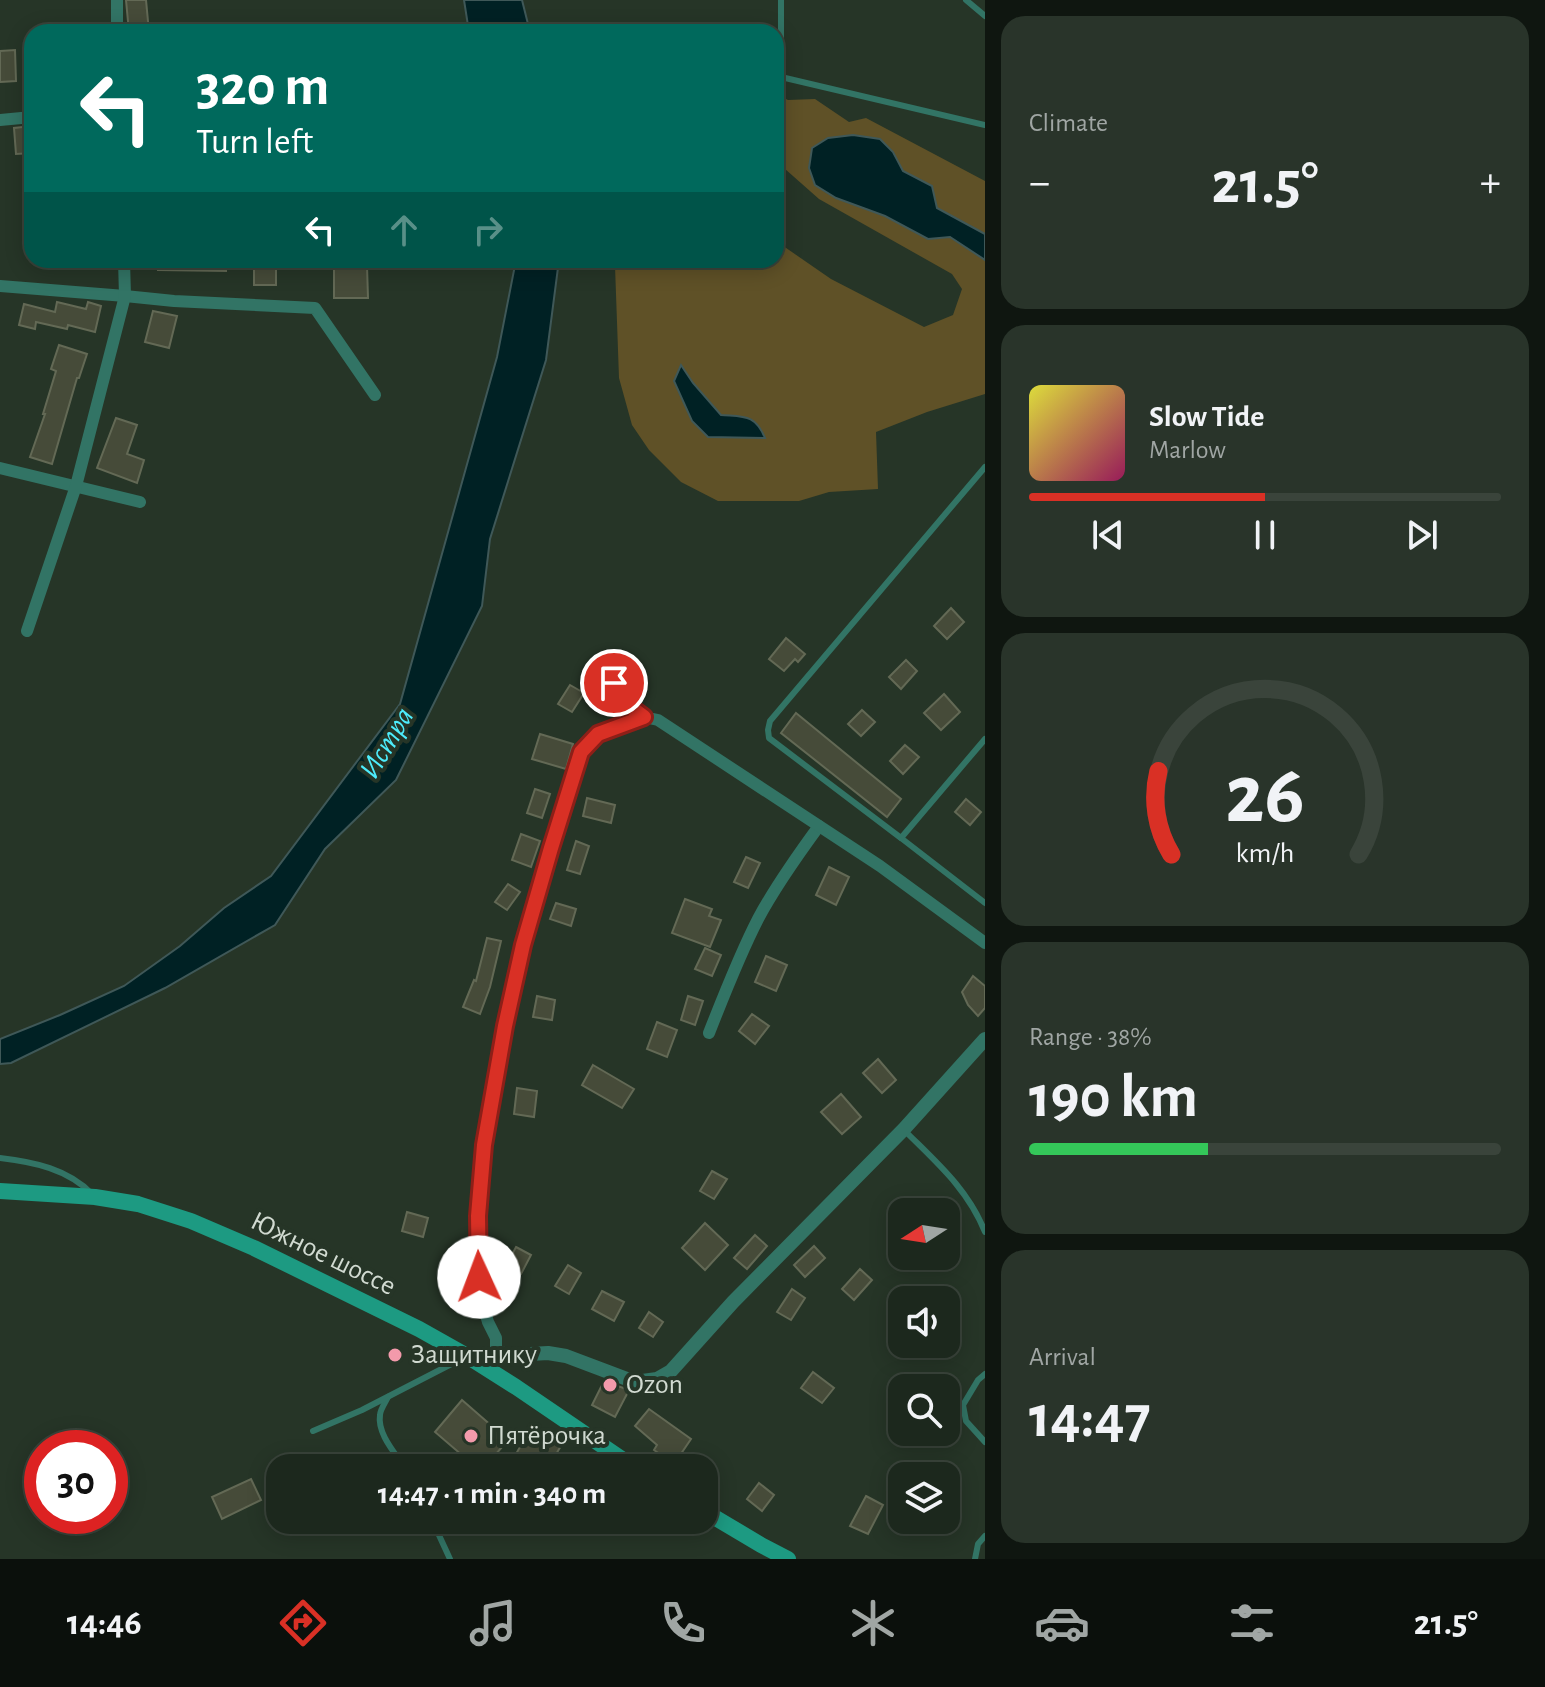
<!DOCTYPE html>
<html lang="en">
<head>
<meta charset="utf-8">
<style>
  :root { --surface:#1c281d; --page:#29342a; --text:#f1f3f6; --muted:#a0a6a4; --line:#3a443b; --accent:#d93025 }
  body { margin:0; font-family:"Alegreya Sans",sans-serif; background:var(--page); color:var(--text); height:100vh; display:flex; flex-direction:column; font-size:30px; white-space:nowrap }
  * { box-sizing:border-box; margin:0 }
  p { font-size:26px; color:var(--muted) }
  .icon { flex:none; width:44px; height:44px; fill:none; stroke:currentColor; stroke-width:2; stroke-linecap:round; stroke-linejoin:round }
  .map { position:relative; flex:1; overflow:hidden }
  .details { display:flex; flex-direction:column; gap:16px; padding:16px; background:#0f1610; width:560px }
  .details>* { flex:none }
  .banner { position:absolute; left:24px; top:24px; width:760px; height:244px; border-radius:24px; box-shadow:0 4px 20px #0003,0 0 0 2px var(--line); background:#00695c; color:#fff; overflow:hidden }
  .needle { width:52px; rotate:258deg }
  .buttons { position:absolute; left:888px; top:1198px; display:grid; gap:16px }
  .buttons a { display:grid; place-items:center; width:72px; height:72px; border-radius:16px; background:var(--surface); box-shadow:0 4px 20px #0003,0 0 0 2px var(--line); font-size:40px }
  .speed { position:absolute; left:24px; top:1430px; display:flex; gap:16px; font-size:40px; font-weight:700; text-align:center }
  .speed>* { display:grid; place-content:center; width:104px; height:104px; border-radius:50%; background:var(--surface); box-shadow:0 4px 20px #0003,0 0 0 2px var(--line); line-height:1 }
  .speed .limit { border:12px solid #d22; background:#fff; color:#111 }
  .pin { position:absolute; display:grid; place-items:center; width:68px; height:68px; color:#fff; margin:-34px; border:4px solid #fff; border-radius:50%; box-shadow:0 2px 8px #0007 }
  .me { position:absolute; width:88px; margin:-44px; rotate:358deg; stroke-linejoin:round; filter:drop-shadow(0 0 6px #0008) }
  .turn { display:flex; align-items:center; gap:28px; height:168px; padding:0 40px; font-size:36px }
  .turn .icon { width:104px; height:104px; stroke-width:2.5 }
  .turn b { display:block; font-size:56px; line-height:68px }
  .lanes { display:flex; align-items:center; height:76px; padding:0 40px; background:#0003; justify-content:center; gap:40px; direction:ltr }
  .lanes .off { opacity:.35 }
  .big { font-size:60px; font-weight:600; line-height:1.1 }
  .details .tile { flex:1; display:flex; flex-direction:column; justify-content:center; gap:12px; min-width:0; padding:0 28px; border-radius:24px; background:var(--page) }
  .details .dial { align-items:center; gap:0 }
  .dial svg { height:208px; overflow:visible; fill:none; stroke:var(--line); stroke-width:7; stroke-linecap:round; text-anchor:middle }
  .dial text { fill:var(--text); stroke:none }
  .song { display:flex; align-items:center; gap:24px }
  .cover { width:96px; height:96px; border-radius:12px; background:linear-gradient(135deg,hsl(60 70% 55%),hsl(330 70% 35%)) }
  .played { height:8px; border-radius:4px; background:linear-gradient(90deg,var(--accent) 50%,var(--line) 50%) }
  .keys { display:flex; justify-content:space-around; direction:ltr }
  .heat { display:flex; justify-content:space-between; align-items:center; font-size:44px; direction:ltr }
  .charge { height:12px; border-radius:6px; background:linear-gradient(90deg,#34c759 38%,var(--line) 0) }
  .trip { position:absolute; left:266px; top:1454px; width:452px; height:80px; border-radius:24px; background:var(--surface); box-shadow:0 4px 20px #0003,0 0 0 2px var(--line); font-weight:600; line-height:80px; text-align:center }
  .tabs { display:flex; height:128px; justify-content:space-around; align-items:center; background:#0b100c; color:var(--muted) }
  .tabs .icon { width:56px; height:56px }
  .tabs .selected { color:var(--accent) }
  .tabs b { font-size:36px; color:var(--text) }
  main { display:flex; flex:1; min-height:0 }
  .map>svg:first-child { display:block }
</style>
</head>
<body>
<main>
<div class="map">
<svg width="985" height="1559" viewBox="0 0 985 1559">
  <rect width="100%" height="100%" fill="#263527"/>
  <polygon fill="#5f5127" points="776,94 788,100 815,99 849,122 866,118 985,181 985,394 927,412 876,432 878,489 829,492 799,501 718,501 681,482 649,450 632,425 619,378 615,266 616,260 776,260 776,241 831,279 924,327 953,315 962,289 952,274 819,199 776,161"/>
  <g fill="#002124" stroke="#3f5858" stroke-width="2">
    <polygon points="464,0 522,0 530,32 469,32"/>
    <polygon points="853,135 880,139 893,152 903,171 932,186 937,208 985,234 985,260 950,237 928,239 885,216 836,198 815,185 809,168 812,148 828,138"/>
    <polygon points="516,260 559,260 546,360 490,539 482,606 396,780 325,849 275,925 165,988 11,1063 0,1064 0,1039 60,1015 124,986 180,946 224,908 271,876 400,704 497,357"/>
    <path d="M681 365 693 383 721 415C744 417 755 414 765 438L708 437 692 421 674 381Z"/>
  </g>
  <g fill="#464b39" stroke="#636955" stroke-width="2">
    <polygon points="126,0 146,0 149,32 129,32"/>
    <polygon points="15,50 16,81 0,82 0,51"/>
    <polygon points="32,126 32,153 16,154 14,128"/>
    <polygon points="158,260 226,260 226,271 158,270"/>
    <rect x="254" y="260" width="22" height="25"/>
    <polygon points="367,266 368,298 334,298 334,267"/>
    <polygon points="57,302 86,309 88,302 101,306 95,332 68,325 67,329 36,322 35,329 19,325 24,304 55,312"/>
    <polygon points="153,311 177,316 169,348 145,342"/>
    <polygon points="59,345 87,354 79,378 77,378 52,464 30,457 45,414 43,414 56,371 51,369"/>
    <polygon points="116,418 137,425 127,454 144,460 137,483 97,468"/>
    <polygon points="951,608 964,622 947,639 934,626"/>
    <polygon points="786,638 805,654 798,662 795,659 784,671 769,659"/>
    <polygon points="906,660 917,671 901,689 889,677"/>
    <polygon points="570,685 584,693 572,712 558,704"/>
    <polygon points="944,694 960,712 941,730 924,713"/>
    <polygon points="862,710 875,722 861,736 848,724"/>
    <polygon points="796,713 901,799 887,817 781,733"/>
    <polygon points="540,734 573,744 566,769 532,759"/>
    <polygon points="905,745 919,757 903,774 890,761"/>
    <polygon points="535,789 550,794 542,818 527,813"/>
    <polygon points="587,798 615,805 611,823 583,816"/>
    <polygon points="966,799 981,812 970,825 955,812"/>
    <polygon points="521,834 540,841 531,867 512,860"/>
    <polygon points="576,841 589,846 580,874 567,870"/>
    <polygon points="746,857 760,863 748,888 734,882"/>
    <polygon points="829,867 849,877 836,905 816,895"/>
    <polygon points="508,884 520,892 507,910 495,902"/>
    <polygon points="685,899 712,909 709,916 721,920 710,947 672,933"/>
    <polygon points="556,903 576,909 571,926 550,919"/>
    <polygon points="487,938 501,941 490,987 480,1014 463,1007 474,980 476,981"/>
    <polygon points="705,948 721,955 712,976 695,969"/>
    <polygon points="766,956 787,965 776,991 755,982"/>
    <polygon points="973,976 985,986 985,1008 978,1016 968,1005 962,992"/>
    <polygon points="537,996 555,1000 552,1020 533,1017"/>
    <polygon points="688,996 703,1001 695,1025 681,1020"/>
    <polygon points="752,1014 769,1026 755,1044 739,1031"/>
    <polygon points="657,1022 677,1030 667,1057 647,1049"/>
    <polygon points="878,1059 896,1080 882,1093 863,1073"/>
    <polygon points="593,1065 634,1089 622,1108 582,1085"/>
    <polygon points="517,1088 537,1091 534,1117 514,1114"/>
    <polygon points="841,1094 861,1117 842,1134 821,1112"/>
    <polygon points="712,1171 727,1179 714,1199 700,1191"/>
    <polygon points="407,1212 428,1218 423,1237 402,1231"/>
    <polygon points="705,1223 728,1245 705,1270 682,1248"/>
    <polygon points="755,1235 767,1246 747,1269 734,1258"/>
    <polygon points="814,1246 825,1258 805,1277 794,1265"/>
    <polygon points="516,1247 531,1255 521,1274 506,1266"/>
    <polygon points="568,1265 581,1273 569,1294 555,1286"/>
    <polygon points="860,1269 872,1280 854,1300 842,1289"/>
    <polygon points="792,1289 805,1298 791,1320 777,1312"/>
    <polygon points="602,1291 624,1302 614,1321 592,1309"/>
    <polygon points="649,1312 663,1322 653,1337 639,1328"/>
    <polygon points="813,1372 834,1388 822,1403 801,1388"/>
    <polygon points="604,1381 629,1390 615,1417 592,1405"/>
    <polygon points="462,1400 508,1440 484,1468 477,1468 435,1432"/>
    <polygon points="649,1409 691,1439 674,1464 654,1450 657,1445 635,1426"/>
    <polygon points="532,1426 562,1444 548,1468 508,1468"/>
    <polygon points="251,1479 261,1500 222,1519 212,1497"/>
    <polygon points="759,1483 774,1495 762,1511 747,1499"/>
    <polygon points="866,1496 883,1505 868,1534 850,1526"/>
  </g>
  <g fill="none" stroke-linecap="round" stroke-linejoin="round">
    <g stroke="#327465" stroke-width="6">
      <polyline points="781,0 781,77 985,125"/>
      <polyline points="966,0 985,16"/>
      <polyline points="985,739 901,838 985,903"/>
      <polyline points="901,838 769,738 768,730 770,721 985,467"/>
      <path d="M904 1130C936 1162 968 1189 985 1232"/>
      <path d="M0 1158C34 1162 68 1169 92 1194"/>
      <polyline points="985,1374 978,1380 963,1405 966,1421 985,1442"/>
      <path d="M388 1397C385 1403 380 1410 380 1415 377 1434 396 1454 405 1468"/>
      <polyline points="313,1431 362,1410 465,1357"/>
      <polyline points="432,1520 450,1559"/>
      <polyline points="975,1559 978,1544 985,1536"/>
    </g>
    <g stroke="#327465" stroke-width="12">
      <polyline points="117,0 117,32"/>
      <polyline points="0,120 32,117"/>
      <polyline points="0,286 125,296 174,301 315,308 375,395"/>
      <polyline points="0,468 140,502"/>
      <polyline points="27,631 76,486 125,296 124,260"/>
      <polyline points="614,683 624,702 644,717"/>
      <path d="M709 1033C724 995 739 956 758 919 775 887 797 856 819 826"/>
      <polyline points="496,1353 496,1338 488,1322 481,1298 478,1257 478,1216 484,1145 505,1026 523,945 581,752 598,734 644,717 658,720 880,866 985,943"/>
    </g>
    <polyline stroke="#327465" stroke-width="14" points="486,1367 496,1353 513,1355 548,1353 566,1356 635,1382 657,1379 671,1371 733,1302 904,1129 985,1039"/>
    <g stroke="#1d9a82" stroke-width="16">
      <polyline points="0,1191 95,1197 138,1204 191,1221 254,1248 419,1329 467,1356 516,1387 635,1468"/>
      <polyline points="704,1511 761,1545 788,1559"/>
    </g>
  </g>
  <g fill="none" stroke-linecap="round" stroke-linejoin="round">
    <g stroke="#8d1f18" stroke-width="20">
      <polyline id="route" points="479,1277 478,1216 484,1145 505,1026 523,945 551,848 581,752 598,734 644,717 624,702 614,683"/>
    </g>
    <use href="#route" stroke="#d93025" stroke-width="14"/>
  </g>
  <g fill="#f39aab" stroke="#263527" stroke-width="3">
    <circle cx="395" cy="1355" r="8"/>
    <circle cx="610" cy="1385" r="8"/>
    <circle cx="471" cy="1436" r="8"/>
  </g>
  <g text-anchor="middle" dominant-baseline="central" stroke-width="8" stroke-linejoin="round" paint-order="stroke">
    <g font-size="28" fill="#d1dad1" stroke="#263527">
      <text transform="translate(323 1254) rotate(26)">Южное шоссе</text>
    </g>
    <g font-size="28" fill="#d1dad1" stroke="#263527" text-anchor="start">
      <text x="411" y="1355">Защитнику</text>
      <text x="626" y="1385">Ozon</text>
      <text x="487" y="1436">Пятёрочка</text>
    </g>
    <g font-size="30" font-style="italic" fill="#4decfb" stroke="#263527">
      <text transform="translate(387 743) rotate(-59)">Истра</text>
    </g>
  </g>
</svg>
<div class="buttons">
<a><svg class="needle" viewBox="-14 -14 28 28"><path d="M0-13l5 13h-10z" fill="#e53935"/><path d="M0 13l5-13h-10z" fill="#a0a6a4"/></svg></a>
<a><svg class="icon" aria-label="sound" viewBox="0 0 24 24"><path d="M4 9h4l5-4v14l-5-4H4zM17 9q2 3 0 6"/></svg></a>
<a><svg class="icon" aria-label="search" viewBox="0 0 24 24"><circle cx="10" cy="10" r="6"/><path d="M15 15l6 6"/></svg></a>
<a><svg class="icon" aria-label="layers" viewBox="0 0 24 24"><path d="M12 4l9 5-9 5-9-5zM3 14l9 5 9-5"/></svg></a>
</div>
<div class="speed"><div class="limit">30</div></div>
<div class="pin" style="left:614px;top:683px;background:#d93025"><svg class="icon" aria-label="arrive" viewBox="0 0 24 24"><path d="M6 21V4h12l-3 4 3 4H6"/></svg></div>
<svg class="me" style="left:479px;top:1277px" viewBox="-20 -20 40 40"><circle r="19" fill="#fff"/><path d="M0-13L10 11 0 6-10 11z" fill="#d93025"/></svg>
<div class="trip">14:47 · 1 min · 340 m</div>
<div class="banner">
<div class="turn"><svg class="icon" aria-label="left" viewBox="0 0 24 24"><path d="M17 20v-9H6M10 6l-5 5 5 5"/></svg><div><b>320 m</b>Turn left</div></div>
<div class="lanes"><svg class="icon" aria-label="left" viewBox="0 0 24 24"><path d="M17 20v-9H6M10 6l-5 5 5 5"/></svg><svg class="icon off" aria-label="ahead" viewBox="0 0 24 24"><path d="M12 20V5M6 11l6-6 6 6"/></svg><svg class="icon off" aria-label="right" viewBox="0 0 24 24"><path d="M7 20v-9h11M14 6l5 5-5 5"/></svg></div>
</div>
</div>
<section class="details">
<div class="tile"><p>Climate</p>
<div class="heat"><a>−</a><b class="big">21.5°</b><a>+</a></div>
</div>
<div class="tile">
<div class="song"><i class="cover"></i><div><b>Slow Tide</b><p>Marlow</p></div></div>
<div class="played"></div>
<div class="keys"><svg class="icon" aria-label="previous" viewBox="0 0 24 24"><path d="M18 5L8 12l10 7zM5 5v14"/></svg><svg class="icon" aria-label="pause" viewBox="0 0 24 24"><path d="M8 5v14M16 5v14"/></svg><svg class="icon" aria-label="next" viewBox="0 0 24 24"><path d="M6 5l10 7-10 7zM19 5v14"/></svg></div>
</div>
<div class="tile dial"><svg viewBox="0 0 100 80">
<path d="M14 69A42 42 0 1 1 86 69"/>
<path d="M14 69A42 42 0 0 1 9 37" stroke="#d93025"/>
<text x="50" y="56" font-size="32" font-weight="700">26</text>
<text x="50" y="72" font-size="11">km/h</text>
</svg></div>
<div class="tile"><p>Range · 38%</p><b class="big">190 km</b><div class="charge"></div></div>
<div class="tile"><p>Arrival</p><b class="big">14:47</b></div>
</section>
</main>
<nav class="tabs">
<b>14:46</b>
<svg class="icon selected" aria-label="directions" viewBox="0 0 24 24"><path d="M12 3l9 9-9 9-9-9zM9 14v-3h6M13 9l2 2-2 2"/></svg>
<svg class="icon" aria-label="music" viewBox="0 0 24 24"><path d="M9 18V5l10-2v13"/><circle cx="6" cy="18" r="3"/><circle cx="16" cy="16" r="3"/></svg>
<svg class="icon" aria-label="phone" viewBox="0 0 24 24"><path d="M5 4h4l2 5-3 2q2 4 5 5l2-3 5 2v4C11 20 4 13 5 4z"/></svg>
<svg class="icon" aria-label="climate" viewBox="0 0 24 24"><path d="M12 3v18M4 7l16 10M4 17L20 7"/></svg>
<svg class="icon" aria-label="car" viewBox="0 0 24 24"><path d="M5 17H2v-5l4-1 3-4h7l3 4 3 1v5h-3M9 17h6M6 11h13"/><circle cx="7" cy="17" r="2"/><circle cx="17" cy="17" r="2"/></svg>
<svg class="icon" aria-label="filters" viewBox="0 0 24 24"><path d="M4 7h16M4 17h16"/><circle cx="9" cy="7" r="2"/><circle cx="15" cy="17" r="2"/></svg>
<b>21.5°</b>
</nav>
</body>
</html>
